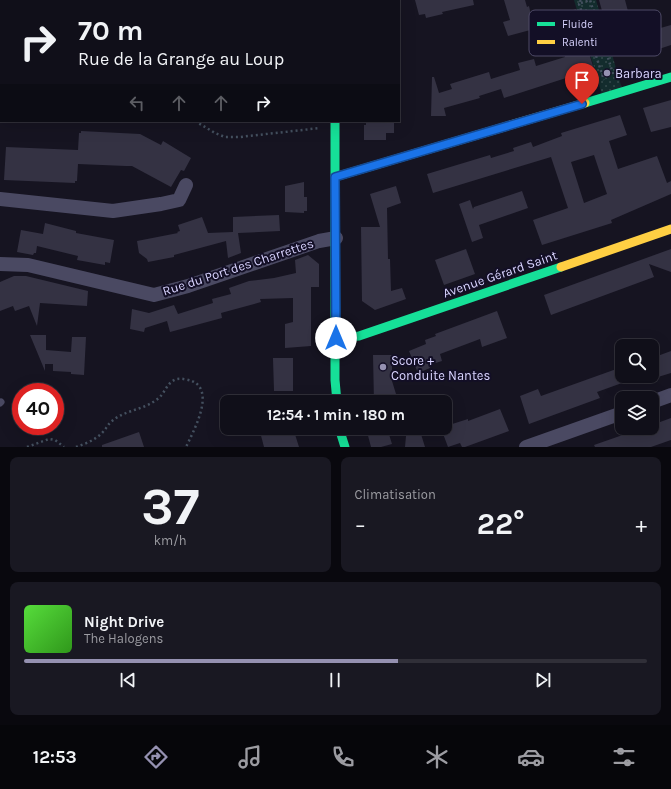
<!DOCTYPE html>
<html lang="fr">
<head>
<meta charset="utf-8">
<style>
  :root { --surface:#100f19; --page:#191822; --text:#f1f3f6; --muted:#9c9ca2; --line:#302f38; --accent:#9591b1 }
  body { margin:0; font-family:Karla,sans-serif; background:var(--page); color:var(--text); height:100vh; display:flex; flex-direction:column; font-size:15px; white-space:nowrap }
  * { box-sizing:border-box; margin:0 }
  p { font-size:13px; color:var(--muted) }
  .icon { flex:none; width:22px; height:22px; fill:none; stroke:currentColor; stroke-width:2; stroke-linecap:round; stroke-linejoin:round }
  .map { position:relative; height:447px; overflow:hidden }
  .details { display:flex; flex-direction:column; gap:10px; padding:10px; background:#09080e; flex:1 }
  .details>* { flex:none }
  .guide { position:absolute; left:0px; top:0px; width:400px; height:122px; box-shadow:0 4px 16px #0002,0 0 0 1px var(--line); background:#100f19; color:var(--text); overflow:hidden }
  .tools { position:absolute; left:615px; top:339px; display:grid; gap:8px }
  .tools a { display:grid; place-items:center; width:44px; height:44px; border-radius:8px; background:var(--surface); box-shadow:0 4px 16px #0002,0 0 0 1px var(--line); font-size:20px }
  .speed { position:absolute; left:12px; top:383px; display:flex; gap:8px; font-size:20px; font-weight:700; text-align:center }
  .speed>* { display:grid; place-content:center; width:52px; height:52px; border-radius:50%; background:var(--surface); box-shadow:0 4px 16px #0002,0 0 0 1px var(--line); line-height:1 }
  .speed .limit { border:6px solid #d22; background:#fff; color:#111 }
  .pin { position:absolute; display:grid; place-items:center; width:34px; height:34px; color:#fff; margin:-41px -17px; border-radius:50% 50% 50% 0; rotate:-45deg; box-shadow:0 0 4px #0007 }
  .pin .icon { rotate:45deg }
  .me { position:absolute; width:44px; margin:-22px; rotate:0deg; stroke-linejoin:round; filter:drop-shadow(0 0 3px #0008) }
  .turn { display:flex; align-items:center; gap:14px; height:84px; padding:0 12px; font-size:18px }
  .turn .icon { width:52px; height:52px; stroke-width:2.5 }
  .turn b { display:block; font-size:28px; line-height:34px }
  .lanes { display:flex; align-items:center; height:38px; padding:0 12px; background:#0003; justify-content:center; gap:20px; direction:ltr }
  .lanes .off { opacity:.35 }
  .big { font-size:30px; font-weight:700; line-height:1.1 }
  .details .tile { flex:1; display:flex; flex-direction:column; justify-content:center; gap:6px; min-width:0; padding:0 14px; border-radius:8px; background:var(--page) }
  .details .dial { align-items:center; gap:0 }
  .dial b { font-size:52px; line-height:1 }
  .song { display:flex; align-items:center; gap:12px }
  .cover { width:48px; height:48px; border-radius:6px; background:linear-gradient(135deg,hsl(110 70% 55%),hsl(110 70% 35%)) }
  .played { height:4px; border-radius:2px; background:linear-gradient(90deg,var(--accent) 60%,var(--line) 60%) }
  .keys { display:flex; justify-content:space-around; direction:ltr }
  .heat { display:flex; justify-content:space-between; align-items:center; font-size:22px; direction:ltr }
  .details .tiles { flex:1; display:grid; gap:10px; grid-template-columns:1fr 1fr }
  .tile:last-child { grid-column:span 2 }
  .trip { position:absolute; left:220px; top:395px; width:232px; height:40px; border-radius:8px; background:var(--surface); box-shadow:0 4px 16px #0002,0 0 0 1px var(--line); font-weight:700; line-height:40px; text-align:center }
  .menu { display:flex; height:64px; justify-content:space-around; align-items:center; background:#06060a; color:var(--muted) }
  .menu .icon { width:28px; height:28px }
  .menu .selected { color:var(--accent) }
  .menu b { font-size:18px; color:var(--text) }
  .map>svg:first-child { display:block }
</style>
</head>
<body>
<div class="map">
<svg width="671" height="447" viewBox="0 0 671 447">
  <defs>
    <pattern id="grass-dots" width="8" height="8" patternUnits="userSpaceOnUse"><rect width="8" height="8" fill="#132c2d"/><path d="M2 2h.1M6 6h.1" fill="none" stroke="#354a4c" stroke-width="1.8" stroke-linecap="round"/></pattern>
  </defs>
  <rect width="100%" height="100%" fill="#161421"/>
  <polygon fill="url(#grass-dots)" points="574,0 596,0 623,92 603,98"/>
  <g fill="#343243" fill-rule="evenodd">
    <polygon points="415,0 473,0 474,5 442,12 443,14 426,18 425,14 419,15"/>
    <polygon points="504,0 525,0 527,7 529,6 534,29 508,36 503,22 510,20"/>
    <polygon points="599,0 625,0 629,15 613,20 611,16 604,18"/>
    <polygon points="576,9 581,25 574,27 580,49 587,47 594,69 504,98 501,89 479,96 480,98 444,108 446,116 431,116 432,77 434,77 439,93 452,89 450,84 489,72 491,79 520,70 518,63 534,59 536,66 565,57 553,18 561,15 561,14"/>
    <polygon points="647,24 657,29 671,25 671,45 641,55 633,29"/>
    <polygon points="671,100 671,127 651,132 643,108"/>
    <path d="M620 115 627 135 609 141 618 169 657 156 667 183 671 181V194L611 220 612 223 542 245 533 220 568 208 551 157 433 193 427 174 490 155 491 158 514 151 513 148 531 142 533 147 562 136 561 133ZM594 155 607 194 584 203 571 162Z"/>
    <polygon points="366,121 394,121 394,133 386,133 386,140 364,140 364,125 366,125"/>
    <polygon points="81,131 140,134 161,145 163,141 191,158 184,171 181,170 171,187 132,166 126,166 78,164 77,181 75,181 75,183 4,180 6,147 78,150 79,133 81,133"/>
    <polygon points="304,182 304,197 307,197 307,211 304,211 304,213 285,212 285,186"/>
    <polygon points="396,186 401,203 387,208 388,259 390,259 391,291 402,288 406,299 375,310 362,301 361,227 380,227 370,194"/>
    <polygon points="522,191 528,208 479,225 483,238 472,242 459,204 470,200 473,209 474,207"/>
    <polygon points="279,215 280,231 238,233 241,253 228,258 226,241 174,255 174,257 148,262 147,259 139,253 137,241 178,233 177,232 180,231 178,225 202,217 208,233 233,232 233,217"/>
    <polygon points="45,223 76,231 76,233 114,240 110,263 105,262 105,265 77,260 78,256 37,246 36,253 34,253 33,255 17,252 21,230 43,234"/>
    <polygon points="466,249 475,274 444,285 435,260"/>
    <polygon points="671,249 671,272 649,264 654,277 551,315 544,295"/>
    <polygon points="308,255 319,264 319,287 311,287 311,346 285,348 285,324 293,322 293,298 260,299 261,302 221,313 222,318 170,332 167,321 145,328 144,332 130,329 132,309 149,313 174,305 178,314 213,303 212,299 231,294 229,288 249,281 274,278 296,273 295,260"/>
    <polygon points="14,276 26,276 88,291 87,306 40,303 37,326 29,306 15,311 13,306 0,311 0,282"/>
    <polygon points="497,311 507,338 482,347 480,339 440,354 442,361 429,365 430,368 418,373 409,351 426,344 425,340 436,336 435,334"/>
    <polygon points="30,335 46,335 46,350 71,352 72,337 86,337 84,375 71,374 71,372 53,371 53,364 45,364 45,371"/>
    <polygon points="671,351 671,373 658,377 652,358"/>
    <polygon points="373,355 392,355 392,381 396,394 388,396 389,402 374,402"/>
    <polygon points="273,358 293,358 293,391 274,391"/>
    <polygon points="622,367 622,383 597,392 600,398 529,424 520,396 538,389 541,396"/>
    <polygon points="500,409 509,431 465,447 462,447 460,443 448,447 442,431 450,428 449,425 468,419 468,421"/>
    <polygon points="671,418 671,440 651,447 595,447 594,445 637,430 643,428 652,428 652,425"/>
    <polygon points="259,428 277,428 278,431 293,428 299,447 264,447"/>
    <polygon points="366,428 387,428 392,444 381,447 371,447"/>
    <polygon points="420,431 425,447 405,447 406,436"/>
    <polygon points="139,432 144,447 102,447 102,445"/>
  </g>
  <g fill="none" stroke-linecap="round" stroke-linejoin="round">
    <g stroke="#44505f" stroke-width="2.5" stroke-dasharray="2 3" stroke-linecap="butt">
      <polyline points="82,0 82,1"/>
      <polyline points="580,0 581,3 579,4 604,80"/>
      <polyline points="581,3 590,0 614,77"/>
      <polyline points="195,121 215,133 225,137 240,137 320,128"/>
      <polyline points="27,447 49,439 55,440 64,447"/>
      <path d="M76 447C85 444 95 440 102 433 106 429 108 424 112 421 125 410 143 410 156 400 165 395 166 382 177 379 182 378 188 380 192 381 216 391 193 432 186 447"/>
    </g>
    <polyline stroke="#4a4962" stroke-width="7" points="0,403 1,402"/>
    <g stroke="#4a4962" stroke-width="14">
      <polyline points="0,199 113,211 161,204 179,200 186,185"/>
      <polyline points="0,264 28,265 154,295 188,286 319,241 336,238"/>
      <polyline points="652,402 671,395"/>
      <polyline points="526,447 622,413"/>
    </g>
    <g stroke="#16e098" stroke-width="9">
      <polyline points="585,103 671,77"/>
      <polyline points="335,121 335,380 337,402"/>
      <polyline points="336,338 359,336 561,267"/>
      <polyline points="339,428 345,447"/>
    </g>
    <g stroke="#ffcf43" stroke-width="9">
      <polyline points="335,0 335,1"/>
      <polyline points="335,177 585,103"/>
      <polyline points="561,267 671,229"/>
    </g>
  </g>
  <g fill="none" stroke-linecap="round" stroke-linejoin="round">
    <g stroke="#114b97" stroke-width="10">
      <polyline id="route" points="336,338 335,177 582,104"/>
    </g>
    <use href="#route" stroke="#1a73e8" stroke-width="7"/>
  </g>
  <g fill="#9591b1" stroke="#130f26" stroke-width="1.5">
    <circle cx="607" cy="73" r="4"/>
    <circle cx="383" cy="367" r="4"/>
  </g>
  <g text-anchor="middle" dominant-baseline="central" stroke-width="4" stroke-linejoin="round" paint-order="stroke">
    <g font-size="13" fill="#d9d4ff" stroke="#130f26" text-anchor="start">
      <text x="615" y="73">Barbara</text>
      <text x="391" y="360">Score +<tspan x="391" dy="15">Conduite Nantes</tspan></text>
    </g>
    <g font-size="13" fill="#d9d4ff" stroke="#130f26">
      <text transform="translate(238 267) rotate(-18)">Rue du Port des Charrettes</text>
      <text transform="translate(500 274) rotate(-19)">Avenue Gérard Saint</text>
    </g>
  </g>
  <rect x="529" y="10" width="132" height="46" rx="6" fill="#130f26" stroke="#4e4a67" stroke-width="1"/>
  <rect x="537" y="22" width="18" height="4" fill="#16e098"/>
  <rect x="537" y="40" width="18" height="4" fill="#ffcf43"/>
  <g font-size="11" fill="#d9d4ff">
    <text x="562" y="28">Fluide</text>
    <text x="562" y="46">Ralenti</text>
  </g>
</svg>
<div class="tools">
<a><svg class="icon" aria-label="search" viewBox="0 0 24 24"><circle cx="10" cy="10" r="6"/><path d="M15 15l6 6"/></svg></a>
<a><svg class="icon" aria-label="layers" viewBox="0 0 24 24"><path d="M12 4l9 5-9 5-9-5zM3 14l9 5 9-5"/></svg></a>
</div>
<div class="speed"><div class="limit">40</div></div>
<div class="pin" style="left:582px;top:104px;background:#d93025"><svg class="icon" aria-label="arrive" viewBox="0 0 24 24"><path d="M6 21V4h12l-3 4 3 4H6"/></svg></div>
<svg class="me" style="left:336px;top:338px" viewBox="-20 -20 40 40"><circle r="19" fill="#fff"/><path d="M0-13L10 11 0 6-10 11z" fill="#1a73e8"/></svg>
<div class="trip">12:54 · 1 min · 180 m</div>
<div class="guide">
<div class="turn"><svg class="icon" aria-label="right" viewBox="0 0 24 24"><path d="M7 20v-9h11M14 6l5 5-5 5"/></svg><div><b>70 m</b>Rue de la Grange au Loup</div></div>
<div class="lanes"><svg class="icon off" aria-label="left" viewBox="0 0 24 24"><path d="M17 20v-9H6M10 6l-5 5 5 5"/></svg><svg class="icon off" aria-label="ahead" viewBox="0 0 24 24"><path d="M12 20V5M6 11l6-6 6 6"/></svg><svg class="icon off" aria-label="ahead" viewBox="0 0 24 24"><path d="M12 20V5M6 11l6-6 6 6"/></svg><svg class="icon" aria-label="right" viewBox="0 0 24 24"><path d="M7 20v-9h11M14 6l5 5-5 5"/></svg></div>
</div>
</div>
<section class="details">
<div class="tiles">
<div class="tile dial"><b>37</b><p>km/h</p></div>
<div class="tile"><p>Climatisation</p>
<div class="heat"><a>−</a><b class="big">22°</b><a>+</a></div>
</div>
<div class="tile">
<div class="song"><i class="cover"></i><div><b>Night Drive</b><p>The Halogens</p></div></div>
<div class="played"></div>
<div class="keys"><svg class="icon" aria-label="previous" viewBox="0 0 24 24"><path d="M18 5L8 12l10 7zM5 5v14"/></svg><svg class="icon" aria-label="pause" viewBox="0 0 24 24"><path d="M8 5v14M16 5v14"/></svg><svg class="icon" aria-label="next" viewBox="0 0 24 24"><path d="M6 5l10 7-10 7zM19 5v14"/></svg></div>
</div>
</div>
</section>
<nav class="menu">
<b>12:53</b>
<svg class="icon selected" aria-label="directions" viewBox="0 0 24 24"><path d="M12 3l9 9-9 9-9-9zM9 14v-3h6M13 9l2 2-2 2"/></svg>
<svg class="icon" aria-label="music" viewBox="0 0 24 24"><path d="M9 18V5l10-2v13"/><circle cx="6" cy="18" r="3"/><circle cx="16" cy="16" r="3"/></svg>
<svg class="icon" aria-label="phone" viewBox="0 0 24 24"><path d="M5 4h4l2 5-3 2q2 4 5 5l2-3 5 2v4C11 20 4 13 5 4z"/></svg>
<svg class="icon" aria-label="climate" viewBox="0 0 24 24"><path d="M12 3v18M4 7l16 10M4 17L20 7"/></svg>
<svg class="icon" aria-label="car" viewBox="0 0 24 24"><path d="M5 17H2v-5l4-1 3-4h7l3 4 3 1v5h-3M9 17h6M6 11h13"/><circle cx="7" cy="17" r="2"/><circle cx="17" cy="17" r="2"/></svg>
<svg class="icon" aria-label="filters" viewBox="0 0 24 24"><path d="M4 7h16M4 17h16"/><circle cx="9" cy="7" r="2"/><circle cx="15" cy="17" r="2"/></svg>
</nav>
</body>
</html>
